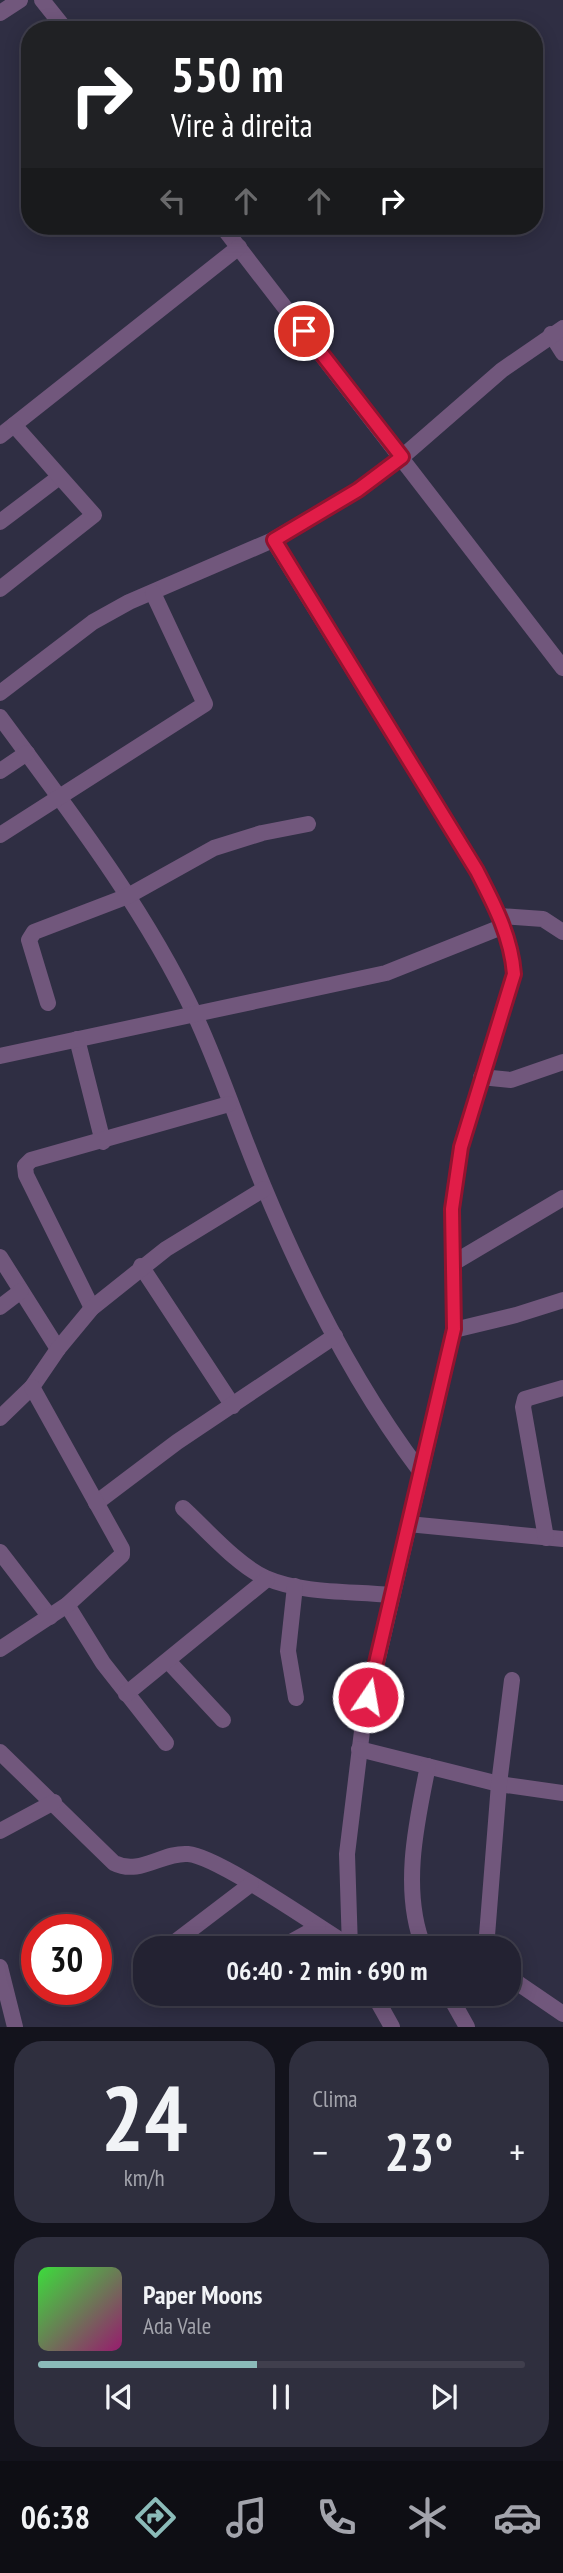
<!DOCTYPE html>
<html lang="pt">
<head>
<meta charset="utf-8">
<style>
  :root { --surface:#232232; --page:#2f2f3e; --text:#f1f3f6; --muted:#a3a4ac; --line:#403f4d; --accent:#8bbbb9 }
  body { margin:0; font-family:"PT Sans Narrow",sans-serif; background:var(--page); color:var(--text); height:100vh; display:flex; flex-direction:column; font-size:26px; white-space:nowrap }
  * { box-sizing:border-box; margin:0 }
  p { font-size:23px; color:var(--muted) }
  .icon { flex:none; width:38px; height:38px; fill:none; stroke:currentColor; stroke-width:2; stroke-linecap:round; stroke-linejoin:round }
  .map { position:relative; height:2027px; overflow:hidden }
  .drawer { display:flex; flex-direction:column; gap:14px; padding:14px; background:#13131c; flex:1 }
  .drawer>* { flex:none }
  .hud { position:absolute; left:21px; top:21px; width:522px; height:214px; border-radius:28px; box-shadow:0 4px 18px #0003,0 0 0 2px var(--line); background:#202124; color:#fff; overflow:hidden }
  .speed { position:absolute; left:21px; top:1914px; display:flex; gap:14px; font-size:35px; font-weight:700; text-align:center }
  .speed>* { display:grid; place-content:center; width:91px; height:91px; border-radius:50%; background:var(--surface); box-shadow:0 4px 18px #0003,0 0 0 2px var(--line); line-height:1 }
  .speed .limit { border:10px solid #d22; background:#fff; color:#111 }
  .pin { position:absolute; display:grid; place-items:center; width:60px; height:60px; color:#fff; margin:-30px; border:4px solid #fff; border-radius:50%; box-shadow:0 2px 7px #0007 }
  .me { position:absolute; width:77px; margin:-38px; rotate:12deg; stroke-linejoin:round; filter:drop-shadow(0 0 5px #0008) }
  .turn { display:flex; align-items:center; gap:24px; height:147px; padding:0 35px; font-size:32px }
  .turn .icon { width:91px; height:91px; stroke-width:2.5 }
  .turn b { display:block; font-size:49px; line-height:60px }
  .lanes { display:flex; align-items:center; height:66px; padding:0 35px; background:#0003; justify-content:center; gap:35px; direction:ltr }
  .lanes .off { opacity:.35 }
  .big { font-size:52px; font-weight:800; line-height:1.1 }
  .drawer .tile { flex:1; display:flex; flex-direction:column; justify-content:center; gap:10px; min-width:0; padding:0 24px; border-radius:28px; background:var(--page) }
  .drawer .dial { align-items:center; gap:0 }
  .dial b { font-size:91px; line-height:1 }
  .song { display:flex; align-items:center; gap:21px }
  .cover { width:84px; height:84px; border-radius:10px; background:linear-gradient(135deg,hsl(120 70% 55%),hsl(320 70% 35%)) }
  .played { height:7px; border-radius:4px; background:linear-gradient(90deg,var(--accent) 45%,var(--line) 45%) }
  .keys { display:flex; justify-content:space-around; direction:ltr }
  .heat { display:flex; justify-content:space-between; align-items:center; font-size:38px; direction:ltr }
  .drawer .tiles { flex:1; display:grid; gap:14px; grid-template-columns:1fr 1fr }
  .tile:last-child { grid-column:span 2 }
  .trip { position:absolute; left:133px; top:1936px; width:388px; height:70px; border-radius:28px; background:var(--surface); box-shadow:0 4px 18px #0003,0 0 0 2px var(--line); font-weight:800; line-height:70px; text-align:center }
  .menu { display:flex; height:112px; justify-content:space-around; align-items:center; background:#0e0e14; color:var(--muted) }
  .menu .icon { width:49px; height:49px }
  .menu .current { color:var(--accent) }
  .menu b { font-size:32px; color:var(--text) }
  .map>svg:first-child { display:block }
</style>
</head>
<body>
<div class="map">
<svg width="563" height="2027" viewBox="0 0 563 2027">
  <rect width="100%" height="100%" fill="#2f2e43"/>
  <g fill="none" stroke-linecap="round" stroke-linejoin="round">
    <g stroke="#71577c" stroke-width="16">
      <polyline points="42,0 66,30"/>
      <polyline points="0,13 20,0"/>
      <polyline points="222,226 563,668"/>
      <polyline points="551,334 563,353"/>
      <polyline points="0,436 239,247"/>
      <polyline points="0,522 58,478"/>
      <path d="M273 540 477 871C494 904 511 936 514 974L461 1147 452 1209 454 1330 363 1723 347 1854 350 1948"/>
      <polyline points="0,589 94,515 14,425"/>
      <polyline points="0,693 93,622 129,602 273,540 358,490 402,457 502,370 563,328"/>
      <path d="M0 717C70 812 143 906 194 1013 220 1068 239 1128 263 1185 304 1284 355 1385 420 1471"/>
      <polyline points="0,771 27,753"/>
      <polyline points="0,835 205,704 153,593"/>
      <polyline points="500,916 543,919 563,932"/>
      <polyline points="48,1003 29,940 34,932 128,896 214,848 262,833 308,824"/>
      <polyline points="77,1039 103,1142"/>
      <polyline points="0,1056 386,973 504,926"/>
      <polyline points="481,1077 511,1080 563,1062"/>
      <polyline points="0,1257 58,1349"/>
      <polyline points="455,1262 563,1198"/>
      <polyline points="141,1266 233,1406"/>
      <polyline points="0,1307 21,1291"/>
      <polyline points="92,1308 26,1175 25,1166 31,1160 229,1104"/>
      <polyline points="454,1330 516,1315 563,1300"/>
      <polyline points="0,1418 32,1387 58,1349 92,1308 166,1249 264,1189"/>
      <polyline points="96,1503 177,1442 335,1336"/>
      <path d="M183 1508C206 1529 238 1566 266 1578 303 1594 351 1591 391 1595"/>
      <polyline points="408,1524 563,1539"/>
      <polyline points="546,1538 523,1407 525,1399 563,1388"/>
      <polyline points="0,1552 50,1617"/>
      <polyline points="295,1586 288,1651 296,1698"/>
      <polyline points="67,1605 103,1663 166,1743"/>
      <polyline points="0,1649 67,1605 122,1555 122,1549 32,1387"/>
      <polyline points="168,1661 223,1720"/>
      <polyline points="126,1694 267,1579"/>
      <polyline points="359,1749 499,1784 563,1793"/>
      <path d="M0 1752 114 1863C140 1876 162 1852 188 1854 217 1856 317 1926 348 1945"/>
      <polyline points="0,1831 54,1802"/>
      <polyline points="167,1948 251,1884"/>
      <polyline points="280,1948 318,1927"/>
      <path d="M424 1948C401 1892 416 1824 428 1766"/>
      <polyline points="486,1948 499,1784 512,1680"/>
      <polyline points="0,1967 15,2027"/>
      <polyline points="509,1977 563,2014"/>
      <polyline points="373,1993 392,2027"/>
      <polyline points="448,1993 467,2027"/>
    </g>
  </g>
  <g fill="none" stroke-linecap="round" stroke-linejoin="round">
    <g stroke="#92132f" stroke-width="18">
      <path id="route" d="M304 331 402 457 358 490 274 540 477 871C494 904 511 936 514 974L461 1147 452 1209 454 1329 368 1697"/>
    </g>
    <use href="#route" stroke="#e11d48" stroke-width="12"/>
  </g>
</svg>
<div class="speed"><div class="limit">30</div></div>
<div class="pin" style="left:304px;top:331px;background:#d93025"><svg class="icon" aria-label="arrive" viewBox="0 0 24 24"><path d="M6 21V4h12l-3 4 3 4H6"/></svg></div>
<svg class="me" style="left:368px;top:1697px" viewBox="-20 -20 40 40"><circle r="17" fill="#e11d48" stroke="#fff" stroke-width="3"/><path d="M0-11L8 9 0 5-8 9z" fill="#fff"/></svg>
<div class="trip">06:40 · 2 min · 690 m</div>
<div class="hud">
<div class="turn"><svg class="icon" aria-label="right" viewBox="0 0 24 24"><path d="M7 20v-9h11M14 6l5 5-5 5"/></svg><div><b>550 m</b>Vire à direita</div></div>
<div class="lanes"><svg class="icon off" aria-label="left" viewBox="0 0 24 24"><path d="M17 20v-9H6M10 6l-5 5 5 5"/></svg><svg class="icon off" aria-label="ahead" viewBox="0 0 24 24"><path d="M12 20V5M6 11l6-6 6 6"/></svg><svg class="icon off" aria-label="ahead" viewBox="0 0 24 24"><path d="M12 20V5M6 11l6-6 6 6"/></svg><svg class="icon" aria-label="right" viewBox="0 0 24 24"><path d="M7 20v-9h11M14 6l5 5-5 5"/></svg></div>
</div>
</div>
<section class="drawer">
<div class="tiles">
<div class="tile dial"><b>24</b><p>km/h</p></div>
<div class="tile"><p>Clima</p>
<div class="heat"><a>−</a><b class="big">23°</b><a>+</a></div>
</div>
<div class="tile">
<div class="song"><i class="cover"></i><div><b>Paper Moons</b><p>Ada Vale</p></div></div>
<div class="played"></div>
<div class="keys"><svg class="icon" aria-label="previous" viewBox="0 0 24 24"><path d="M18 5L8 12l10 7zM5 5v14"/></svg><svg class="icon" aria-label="pause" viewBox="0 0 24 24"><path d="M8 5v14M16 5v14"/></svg><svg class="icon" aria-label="next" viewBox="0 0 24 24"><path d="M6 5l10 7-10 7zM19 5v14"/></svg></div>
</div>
</div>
</section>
<nav class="menu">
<b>06:38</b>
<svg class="icon current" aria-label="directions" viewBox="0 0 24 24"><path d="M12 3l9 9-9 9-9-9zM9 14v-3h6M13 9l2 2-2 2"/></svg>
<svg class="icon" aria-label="music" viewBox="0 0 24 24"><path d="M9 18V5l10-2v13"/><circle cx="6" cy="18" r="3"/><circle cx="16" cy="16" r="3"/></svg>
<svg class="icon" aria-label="phone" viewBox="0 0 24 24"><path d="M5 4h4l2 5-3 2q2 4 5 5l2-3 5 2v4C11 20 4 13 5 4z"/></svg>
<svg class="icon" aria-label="climate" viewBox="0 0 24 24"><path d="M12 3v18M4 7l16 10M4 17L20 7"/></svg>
<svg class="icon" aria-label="car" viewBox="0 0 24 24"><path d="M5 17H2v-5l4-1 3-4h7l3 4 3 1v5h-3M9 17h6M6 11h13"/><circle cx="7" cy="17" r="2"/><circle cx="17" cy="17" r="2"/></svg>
</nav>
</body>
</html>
